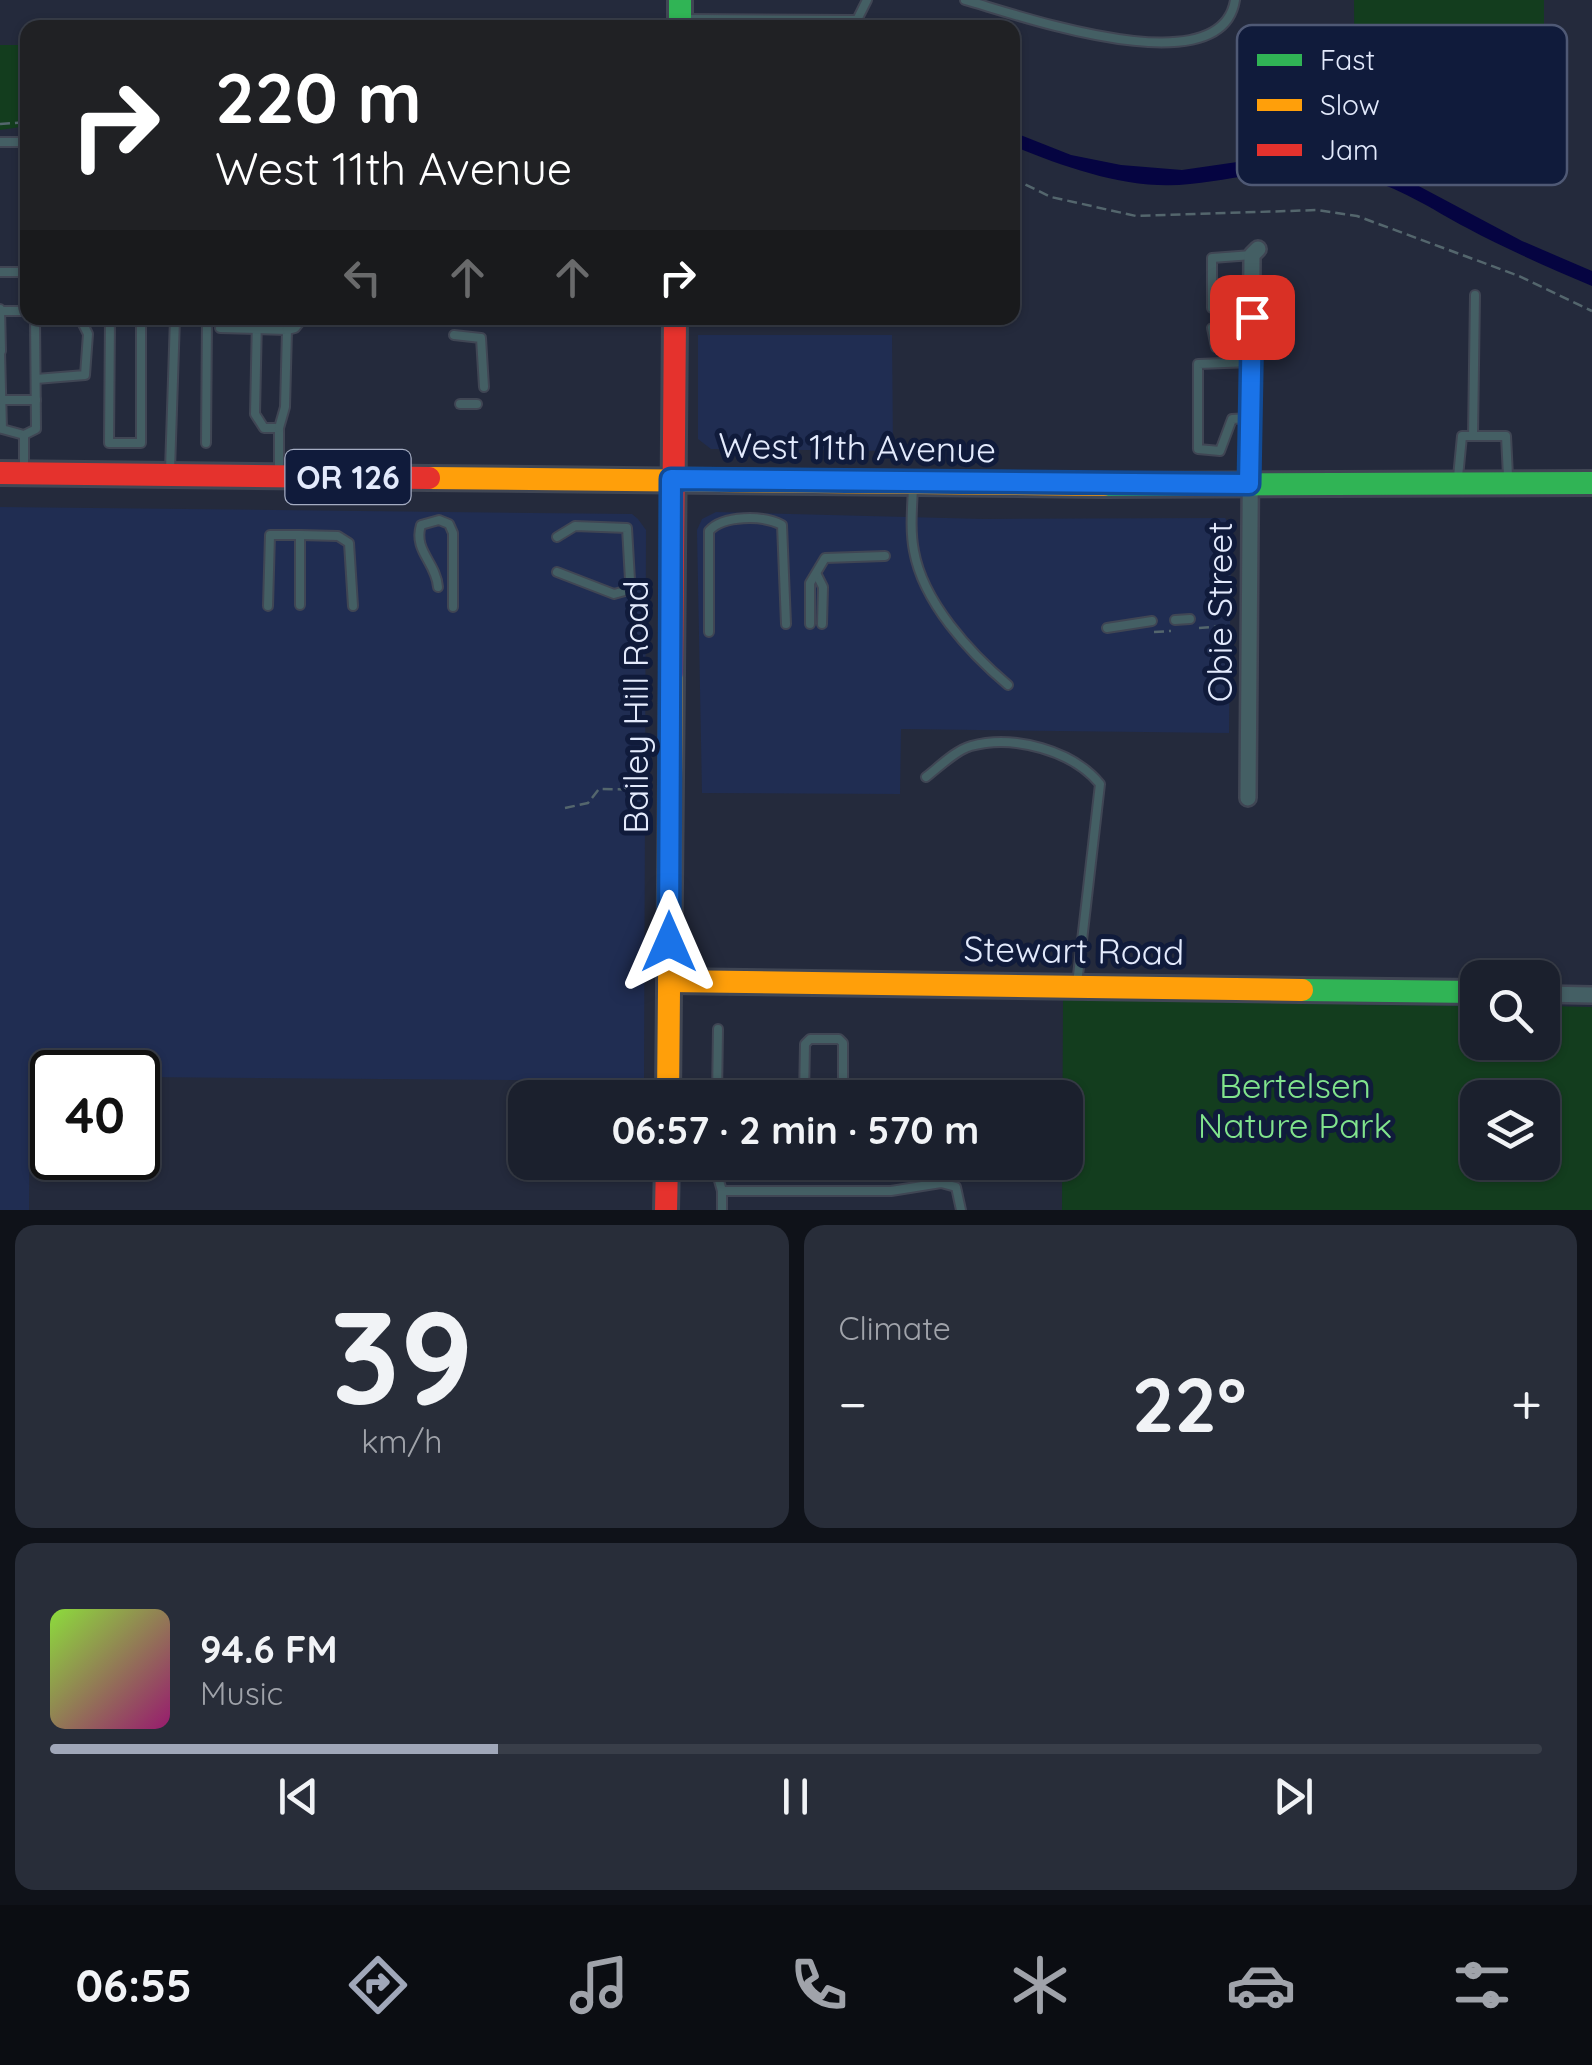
<!DOCTYPE html>
<html lang="en">
<head>
<meta charset="utf-8">
<style>
  :root { --surface:#1b202d; --page:#282d39; --text:#f1f3f6; --muted:#a0a3aa; --line:#393e49; --accent:#a0a7b9 }
  body { margin:0; font-family:Quicksand,sans-serif; background:var(--page); color:var(--text); height:100vh; display:flex; flex-direction:column; font-size:38px; white-space:nowrap }
  * { box-sizing:border-box; margin:0 }
  p { font-size:32px; color:var(--muted) }
  .icon { flex:none; width:55px; height:55px; fill:none; stroke:currentColor; stroke-width:2; stroke-linecap:round; stroke-linejoin:round }
  .map { position:relative; height:1210px; overflow:hidden }
  .side { display:flex; flex-direction:column; gap:15px; padding:15px; background:#0f1219; flex:1 }
  .side>* { flex:none }
  .hud { position:absolute; left:20px; top:20px; width:1000px; height:305px; border-radius:20px; box-shadow:0 2px 8px #0004,0 0 0 2px var(--line); background:#202124; color:#fff; overflow:hidden }
  .buttons { position:absolute; left:1460px; top:960px; display:grid; gap:20px }
  .buttons a { display:grid; place-items:center; width:100px; height:100px; border-radius:20px; background:var(--surface); box-shadow:0 2px 8px #0004,0 0 0 2px var(--line); font-size:50px }
  .speed { position:absolute; left:30px; top:1050px; display:flex; gap:20px; font-size:50px; font-weight:700; text-align:center }
  .speed>* { display:grid; place-content:center; width:130px; height:130px; border-radius:50%; background:var(--surface); box-shadow:0 2px 8px #0004,0 0 0 2px var(--line); line-height:1 }
  .speed .limit { border:5px solid #111; border-radius:15px; background:#fff; color:#111 }
  .pin { position:absolute; display:grid; place-items:center; width:85px; height:85px; color:#fff; margin:-42px; border-radius:20px; box-shadow:0 5px 15px #0006 }
  .me { position:absolute; width:110px; margin:-55px; rotate:0deg; stroke-linejoin:round; filter:drop-shadow(0 0 8px #0008) }
  .turn { display:flex; align-items:center; gap:35px; height:210px; padding:0 30px; font-size:45px }
  .turn .icon { width:130px; height:130px; stroke-width:2.5 }
  .turn b { display:block; font-size:70px; line-height:85px }
  .lanes { display:flex; align-items:center; height:95px; padding:0 30px; background:#0003; justify-content:center; gap:50px; direction:ltr }
  .lanes .off { opacity:.35 }
  .big { font-size:75px; font-weight:800; line-height:1.1 }
  .side .tile { flex:1; display:flex; flex-direction:column; justify-content:center; gap:15px; min-width:0; padding:0 35px; border-radius:20px; background:var(--page) }
  .side .dial { align-items:center; gap:0 }
  .dial b { font-size:130px; line-height:1 }
  .song { display:flex; align-items:center; gap:30px }
  .cover { width:120px; height:120px; border-radius:15px; background:linear-gradient(135deg,hsl(90 70% 55%),hsl(320 70% 35%)) }
  .played { height:10px; border-radius:5px; background:linear-gradient(90deg,var(--accent) 30%,var(--line) 30%) }
  .keys { display:flex; justify-content:space-around; direction:ltr }
  .heat { display:flex; justify-content:space-between; align-items:center; font-size:55px; direction:ltr }
  .side .tiles { flex:1; display:grid; gap:15px; grid-template-columns:1fr 1fr }
  .tile:last-child { grid-column:span 2 }
  .trip { position:absolute; left:508px; top:1080px; width:575px; height:100px; border-radius:20px; background:var(--surface); box-shadow:0 2px 8px #0004,0 0 0 2px var(--line); font-weight:800; line-height:100px; text-align:center }
  .menu { display:flex; height:160px; justify-content:space-around; align-items:center; background:#0b0d12; color:var(--muted) }
  .menu .icon { width:70px; height:70px }
  .menu .current { color:var(--accent) }
  .menu b { font-size:45px; color:var(--text) }
  .map>svg:first-child { display:block }
</style>
</head>
<body>
<div class="map">
<svg width="1592" height="1210" viewBox="0 0 1592 1210">
  <rect width="100%" height="100%" fill="#242a3c"/>
  <g fill="#202d52">
    <polygon points="698,335 892,335 893,451 711,449 698,439"/>
    <polygon points="0,507 632,514 638,519 646,530 644,1081 138,1077 138,1072 30,1077 29,1210 0,1210"/>
    <polygon points="716,512 984,519 1225,518 1231,526 1229,733 901,729 900,794 702,793 697,530 702,519"/>
  </g>
  <g fill="#133d1e" fill-rule="evenodd">
    <polygon points="1354,0 1544,0 1544,130 1355,130"/>
    <polygon points="0,45 27,45 27,126 0,130"/>
    <path d="M1355 998 1356 1005 1477 1006 1478 1042H1542L1543 1006 1592 1007V1210H1062L1063 1000ZM1478 1098H1542V1162H1478Z"/>
  </g>
  <path fill="#050441" d="M1013 132 1071 155 1121 165 1182 170 1265 158 1354 161 1413 183 1522 241 1592 271V286C1550 268 1508 250 1467 228 1431 209 1397 185 1357 177 1294 163 1251 177 1190 184 1131 191 1067 168 1013 146Z"/>
  <g fill="none" stroke-linecap="round" stroke-linejoin="round">
    <g stroke="#404654" stroke-width="12">
      <g id="lane">
        <path d="M965 0C1016 14 1221 88 1235 0"/>
        <polyline points="685,19 857,20 867,0"/>
        <polyline points="0,142 28,142"/>
        <polyline points="0,272 28,272"/>
        <polyline points="1212,308 1212,258 1252,255"/>
        <polyline points="0,309 1,351"/>
        <polyline points="1,311 28,311"/>
        <polyline points="110,318 109,443 141,443 141,318"/>
        <polyline points="257,318 255,414 264,428 279,428 279,472"/>
        <polyline points="220,328 287,330 285,407 279,428"/>
        <polyline points="1212,328 1216,347 1251,348"/>
        <polyline points="287,330 295,328 303,318"/>
        <polyline points="454,335 481,338 484,387"/>
        <polyline points="0,351 2,429 24,435"/>
        <polyline points="36,379 85,375 88,334 80,318"/>
        <polyline points="2,400 36,400"/>
        <polyline points="460,404 477,404"/>
        <polyline points="1250,418 1232,419 1220,451 1198,449 1198,364 1252,362"/>
        <polyline points="1473,436 1475,295"/>
        <polyline points="206,443 207,318"/>
        <polyline points="24,469 24,435 36,429 35,318"/>
        <polyline points="170,470 175,318"/>
        <polyline points="1458,477 1462,436 1506,436 1508,476"/>
        <path d="M913 488C912 509 910 531 914 551 923 602 970 653 1008 685"/>
        <polyline points="300,535 338,536 349,543 353,606"/>
        <polyline points="557,572 614,594 625,591 630,580 627,528 575,526 557,537"/>
        <polyline points="817,575 823,587 822,624"/>
        <path d="M438 587C436 562 413 551 421 525L439 520 449 524 453 533V607"/>
        <polyline points="268,606 270,535 300,535 300,605"/>
        <polyline points="1175,620 1190,619"/>
        <polyline points="810,624 810,583 825,558 885,556"/>
        <polyline points="1107,628 1152,621"/>
        <path d="M709 632V531C723 515 763 515 782 525L786 624"/>
        <path d="M926 777C939 767 956 750 971 746 1014 734 1073 751 1100 784L1077 984"/>
        <polyline points="717,1098 718,1029"/>
        <polyline points="804,1098 805,1044 810,1039 839,1039 843,1043 843,1098"/>
        <polyline points="924,1098 964,1094"/>
        <polyline points="672,1169 716,1170 722,1191"/>
        <polyline points="722,1210 722,1191 891,1191 941,1183 956,1187 961,1210"/>
      </g>
    </g>
    <g stroke="#404654" stroke-width="20">
      <g id="street">
        <polyline points="1248,798 1252,255 1258,249"/>
        <polyline points="1542,994 1592,995"/>
      </g>
    </g>
    <g stroke="#404654" stroke-width="28">
      <g id="fast">
        <polyline points="680,0 680,28"/>
        <polyline points="1104,485 1592,483"/>
        <polyline points="1302,990 1478,992"/>
      </g>
    </g>
    <g stroke="#404654" stroke-width="28">
      <g id="slow">
        <polyline points="429,478 1104,485"/>
        <polyline points="669,981 1302,990"/>
        <polyline points="668,1098 672,673"/>
      </g>
    </g>
    <g stroke="#404654" stroke-width="28">
      <g id="jam">
        <polyline points="0,473 429,478"/>
        <polyline points="672,673 675,318"/>
        <polyline points="666,1210 667,1162"/>
      </g>
    </g>
    <g stroke="#54666d" stroke-width="2.5" stroke-dasharray="10 5" stroke-linecap="butt">
      <polyline points="0,124 28,122"/>
      <polyline points="1012,178 1051,197 1136,216 1317,210 1357,216 1519,276 1592,311"/>
      <polyline points="1199,628 1222,626"/>
      <polyline points="1154,632 1171,631"/>
      <polyline points="565,808 588,803 599,789 651,790"/>
    </g>
    <use href="#lane" stroke="#445f64" stroke-width="8"/>
    <use href="#street" stroke="#445f64" stroke-width="15"/>
    <use href="#fast" stroke="#30b455" stroke-width="22"/>
    <use href="#slow" stroke="#ff9f0a" stroke-width="22"/>
    <use href="#jam" stroke="#e5322d" stroke-width="22"/>
  </g>
  <g fill="none" stroke-linecap="round" stroke-linejoin="round">
    <g stroke="#114b97" stroke-width="25">
      <polyline id="route" points="669,942 671,479 1249,484 1252,317"/>
    </g>
    <use href="#route" stroke="#1a73e8" stroke-width="18"/>
  </g>
  <g text-anchor="middle" dominant-baseline="central" stroke-width="10" stroke-linejoin="round" paint-order="stroke">
    <rect fill="#101b3b" stroke="#a4acc2" stroke-width="2.5" x="285.5" y="450" width="125" height="54" rx="8"/>
    <g font-size="32" font-weight="bold" fill="#e3eafc">
      <text x="348" y="477">OR 126</text>
    </g>
    <g font-size="35" fill="#e3eafc" stroke="#101b3b">
      <text transform="translate(857 447) rotate(1)">West 11th Avenue</text>
      <text transform="translate(1219 612) rotate(-90)">Obie Street</text>
      <text transform="translate(635 707) rotate(-90)">Bailey Hill Road</text>
      <text transform="translate(1074 950) rotate(1)">Stewart Road</text>
    </g>
    <g font-size="35" fill="#81e48d" stroke="#101b3b">
      <text x="1295" y="1085">Bertelsen<tspan x="1295" dy="40">Nature Park</tspan></text>
    </g>
  </g>
  <rect x="1237" y="25" width="330" height="160" rx="15" fill="#101b3b" stroke="#4f5975" stroke-width="2.5"/>
  <rect x="1257" y="54" width="45" height="12" fill="#30b455"/>
  <rect x="1257" y="99" width="45" height="12" fill="#ff9f0a"/>
  <rect x="1257" y="144" width="45" height="12" fill="#e5322d"/>
  <g font-size="28" fill="#e3eafc">
    <text x="1320" y="70">Fast</text>
    <text x="1320" y="115">Slow</text>
    <text x="1320" y="160">Jam</text>
  </g>
</svg>
<div class="buttons">
<a><svg class="icon" aria-label="search" viewBox="0 0 24 24"><circle cx="10" cy="10" r="6"/><path d="M15 15l6 6"/></svg></a>
<a><svg class="icon" aria-label="layers" viewBox="0 0 24 24"><path d="M12 4l9 5-9 5-9-5zM3 14l9 5 9-5"/></svg></a>
</div>
<div class="speed"><div class="limit">40</div></div>
<div class="pin" style="left:1252px;top:317px;background:#d93025"><svg class="icon" aria-label="arrive" viewBox="0 0 24 24"><path d="M6 21V4h12l-3 4 3 4H6"/></svg></div>
<svg class="me" style="left:669px;top:942px" viewBox="-20 -20 40 40"><path d="M0-17L14 15 0 8-14 15z" fill="#1a73e8" stroke="#fff" stroke-width="4"/></svg>
<div class="trip">06:57 · 2 min · 570 m</div>
<div class="hud">
<div class="turn"><svg class="icon" aria-label="right" viewBox="0 0 24 24"><path d="M7 20v-9h11M14 6l5 5-5 5"/></svg><div><b>220 m</b>West 11th Avenue</div></div>
<div class="lanes"><svg class="icon off" aria-label="left" viewBox="0 0 24 24"><path d="M17 20v-9H6M10 6l-5 5 5 5"/></svg><svg class="icon off" aria-label="ahead" viewBox="0 0 24 24"><path d="M12 20V5M6 11l6-6 6 6"/></svg><svg class="icon off" aria-label="ahead" viewBox="0 0 24 24"><path d="M12 20V5M6 11l6-6 6 6"/></svg><svg class="icon" aria-label="right" viewBox="0 0 24 24"><path d="M7 20v-9h11M14 6l5 5-5 5"/></svg></div>
</div>
</div>
<section class="side">
<div class="tiles">
<div class="tile dial"><b>39</b><p>km/h</p></div>
<div class="tile"><p>Climate</p>
<div class="heat"><a>−</a><b class="big">22°</b><a>+</a></div>
</div>
<div class="tile">
<div class="song"><i class="cover"></i><div><b>94.6 FM</b><p>Music</p></div></div>
<div class="played"></div>
<div class="keys"><svg class="icon" aria-label="previous" viewBox="0 0 24 24"><path d="M18 5L8 12l10 7zM5 5v14"/></svg><svg class="icon" aria-label="pause" viewBox="0 0 24 24"><path d="M8 5v14M16 5v14"/></svg><svg class="icon" aria-label="next" viewBox="0 0 24 24"><path d="M6 5l10 7-10 7zM19 5v14"/></svg></div>
</div>
</div>
</section>
<nav class="menu">
<b>06:55</b>
<svg class="icon current" aria-label="directions" viewBox="0 0 24 24"><path d="M12 3l9 9-9 9-9-9zM9 14v-3h6M13 9l2 2-2 2"/></svg>
<svg class="icon" aria-label="music" viewBox="0 0 24 24"><path d="M9 18V5l10-2v13"/><circle cx="6" cy="18" r="3"/><circle cx="16" cy="16" r="3"/></svg>
<svg class="icon" aria-label="phone" viewBox="0 0 24 24"><path d="M5 4h4l2 5-3 2q2 4 5 5l2-3 5 2v4C11 20 4 13 5 4z"/></svg>
<svg class="icon" aria-label="climate" viewBox="0 0 24 24"><path d="M12 3v18M4 7l16 10M4 17L20 7"/></svg>
<svg class="icon" aria-label="car" viewBox="0 0 24 24"><path d="M5 17H2v-5l4-1 3-4h7l3 4 3 1v5h-3M9 17h6M6 11h13"/><circle cx="7" cy="17" r="2"/><circle cx="17" cy="17" r="2"/></svg>
<svg class="icon" aria-label="filters" viewBox="0 0 24 24"><path d="M4 7h16M4 17h16"/><circle cx="9" cy="7" r="2"/><circle cx="15" cy="17" r="2"/></svg>
</nav>
</body>
</html>
